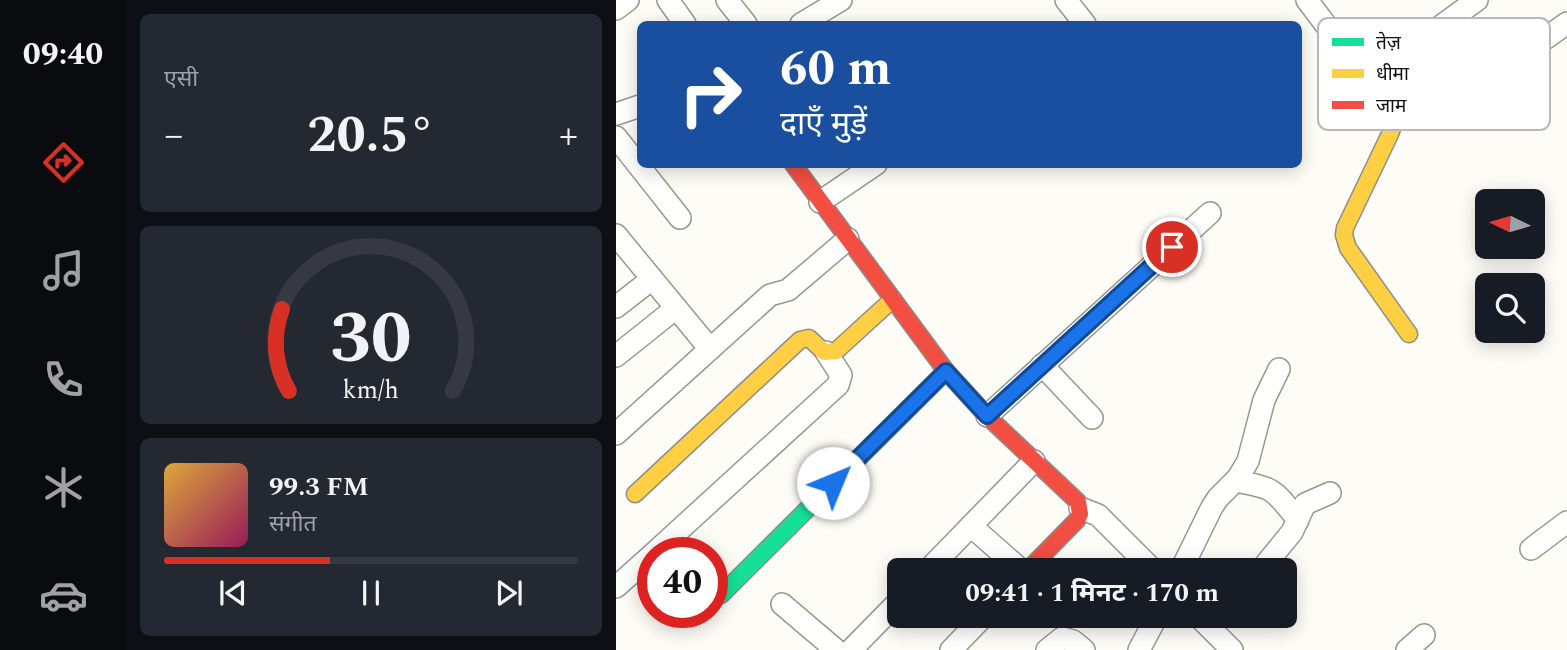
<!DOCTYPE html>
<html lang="hi">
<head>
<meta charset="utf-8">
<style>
  :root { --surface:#171b24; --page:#242831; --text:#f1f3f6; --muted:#9ea1a6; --line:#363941; --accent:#d93025 }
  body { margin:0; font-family:Spectral,"Noto Sans Devanagari",serif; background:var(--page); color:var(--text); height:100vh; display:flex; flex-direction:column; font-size:26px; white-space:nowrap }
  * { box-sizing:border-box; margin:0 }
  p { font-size:23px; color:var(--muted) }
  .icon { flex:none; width:38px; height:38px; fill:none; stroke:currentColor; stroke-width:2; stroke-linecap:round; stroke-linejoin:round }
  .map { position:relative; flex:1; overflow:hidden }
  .sheet { display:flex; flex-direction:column; gap:14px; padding:14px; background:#0d0f14; width:490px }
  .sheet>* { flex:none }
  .top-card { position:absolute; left:21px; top:21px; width:665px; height:147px; border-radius:10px; box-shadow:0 4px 18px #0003; background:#1a4fa0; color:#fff; overflow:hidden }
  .needle { width:46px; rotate:275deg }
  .tools { position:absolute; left:859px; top:189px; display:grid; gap:14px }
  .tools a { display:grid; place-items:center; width:70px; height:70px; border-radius:10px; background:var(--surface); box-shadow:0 4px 18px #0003; font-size:35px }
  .speed { position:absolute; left:21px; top:537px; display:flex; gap:14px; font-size:35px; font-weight:700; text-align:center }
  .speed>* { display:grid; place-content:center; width:91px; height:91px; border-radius:50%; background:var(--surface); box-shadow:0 4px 18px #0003; line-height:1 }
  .speed .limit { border:10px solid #d22; background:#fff; color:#111 }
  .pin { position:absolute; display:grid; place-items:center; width:60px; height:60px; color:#fff; margin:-30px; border:4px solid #fff; border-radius:50%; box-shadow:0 2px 7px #0007 }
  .me { position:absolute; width:77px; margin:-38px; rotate:45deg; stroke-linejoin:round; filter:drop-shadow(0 0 5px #0008) }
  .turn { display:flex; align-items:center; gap:24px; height:147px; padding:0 28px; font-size:32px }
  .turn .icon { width:91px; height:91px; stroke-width:2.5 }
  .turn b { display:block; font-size:49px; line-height:60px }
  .big { font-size:52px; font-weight:700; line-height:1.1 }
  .sheet .widget { flex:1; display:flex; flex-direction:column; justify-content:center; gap:10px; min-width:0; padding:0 24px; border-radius:10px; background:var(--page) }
  .sheet .dial { align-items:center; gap:0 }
  .dial svg { height:182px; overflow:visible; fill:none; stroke:var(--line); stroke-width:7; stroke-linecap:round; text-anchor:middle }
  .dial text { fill:var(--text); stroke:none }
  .song { display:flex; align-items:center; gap:21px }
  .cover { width:84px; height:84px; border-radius:10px; background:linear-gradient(135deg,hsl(40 70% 55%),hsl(330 70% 35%)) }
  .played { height:7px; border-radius:4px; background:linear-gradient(90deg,var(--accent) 40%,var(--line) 40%) }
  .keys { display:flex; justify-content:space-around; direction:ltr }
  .heat { display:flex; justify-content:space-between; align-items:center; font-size:38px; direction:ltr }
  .trip { position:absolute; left:271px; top:558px; width:410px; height:70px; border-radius:10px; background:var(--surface); box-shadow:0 4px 18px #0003; font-weight:700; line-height:70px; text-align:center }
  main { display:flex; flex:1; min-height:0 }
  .menu { display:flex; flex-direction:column; width:126px; justify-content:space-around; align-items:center; background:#090b0e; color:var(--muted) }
  .menu .icon { width:49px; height:49px }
  .menu .on { color:var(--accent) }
  .menu b { font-size:32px; color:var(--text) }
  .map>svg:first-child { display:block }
</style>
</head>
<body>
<main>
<nav class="menu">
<b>09:40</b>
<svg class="icon on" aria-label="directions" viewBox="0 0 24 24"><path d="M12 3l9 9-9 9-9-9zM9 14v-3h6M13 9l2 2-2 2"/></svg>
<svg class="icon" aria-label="music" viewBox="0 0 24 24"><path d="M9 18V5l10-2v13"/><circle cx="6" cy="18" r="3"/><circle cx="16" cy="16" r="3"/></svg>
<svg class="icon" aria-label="phone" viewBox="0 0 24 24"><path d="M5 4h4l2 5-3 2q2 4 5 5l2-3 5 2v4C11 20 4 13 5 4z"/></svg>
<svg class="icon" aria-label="climate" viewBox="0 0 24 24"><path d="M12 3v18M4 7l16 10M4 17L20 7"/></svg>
<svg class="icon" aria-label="car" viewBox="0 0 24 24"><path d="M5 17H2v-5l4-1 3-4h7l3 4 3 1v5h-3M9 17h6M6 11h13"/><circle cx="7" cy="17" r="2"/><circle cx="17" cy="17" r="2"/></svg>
</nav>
<section class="sheet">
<div class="widget"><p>एसी</p>
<div class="heat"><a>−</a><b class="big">20.5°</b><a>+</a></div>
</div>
<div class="widget dial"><svg viewBox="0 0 100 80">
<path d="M14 69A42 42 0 1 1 86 69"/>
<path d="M14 69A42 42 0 0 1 11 33" stroke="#d93025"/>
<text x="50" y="56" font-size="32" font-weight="700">30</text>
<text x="50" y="72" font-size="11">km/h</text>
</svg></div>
<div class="widget">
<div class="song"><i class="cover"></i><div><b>99.3 FM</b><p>संगीत</p></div></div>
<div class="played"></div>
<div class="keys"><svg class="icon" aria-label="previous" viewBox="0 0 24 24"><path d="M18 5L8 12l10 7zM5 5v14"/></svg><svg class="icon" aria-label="pause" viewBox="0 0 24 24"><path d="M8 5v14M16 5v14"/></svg><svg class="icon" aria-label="next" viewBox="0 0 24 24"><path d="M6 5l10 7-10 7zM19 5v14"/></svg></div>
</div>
</section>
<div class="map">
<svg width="951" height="650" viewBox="0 0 951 650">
  <rect width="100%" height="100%" fill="#fdfcf7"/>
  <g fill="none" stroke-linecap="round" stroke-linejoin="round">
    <g stroke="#979795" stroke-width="24">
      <g id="street">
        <polyline points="52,0 69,24"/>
        <polyline points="111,0 130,24"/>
        <polyline points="450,0 469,24"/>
        <polyline points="691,0 737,61 754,71 764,70 861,0"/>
        <polyline points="0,9 12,0"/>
        <polyline points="185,24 225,0"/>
        <polyline points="885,70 951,23"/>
        <polyline points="0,114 24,106"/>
        <polyline points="0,137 64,218"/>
        <polyline points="204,202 260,164"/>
        <polyline points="0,235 94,349"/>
        <polyline points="0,307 36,279"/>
        <polyline points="0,356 60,308"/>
        <polyline points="426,365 476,418"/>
        <polyline points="371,416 594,213"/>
        <polyline points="0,434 154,295 172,290 232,239"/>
        <path d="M619 481C659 488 657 489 682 520"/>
        <polyline points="464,508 482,515 537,570"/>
        <polyline points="355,526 405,570"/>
        <polyline points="915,549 951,522"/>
        <polyline points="38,553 222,385 225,375 210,352"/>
        <polyline points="312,570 418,461"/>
        <polyline points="565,570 596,507 602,498 622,478 632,461 648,400 663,369"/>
        <polyline points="645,570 676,532 689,504 714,493"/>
        <polyline points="0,587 37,554"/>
        <polyline points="166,604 220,650"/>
        <polyline points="582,616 616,650"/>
        <polyline points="235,650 284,600"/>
        <polyline points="335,650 368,616"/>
        <polyline points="431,650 446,638 457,641 468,650"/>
        <polyline points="523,650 541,616"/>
        <polyline points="791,650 808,635"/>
      </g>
    </g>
    <g stroke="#8e8d8b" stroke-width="19">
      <polyline id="fast" points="105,595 330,371"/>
    </g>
    <g stroke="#8e8d8b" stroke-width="19">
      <g id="slow">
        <polyline points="793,334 732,248 728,235 729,228 774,134 809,37"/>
        <polyline points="19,494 184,340 193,338 208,352 220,351 277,299"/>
      </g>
    </g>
    <g stroke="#8e8d8b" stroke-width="19">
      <polyline id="jam" points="177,164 330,371 371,416 462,502 464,514 461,520 412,570"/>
    </g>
    <use href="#street" stroke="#fffffe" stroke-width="21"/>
    <use href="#fast" stroke="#16e098" stroke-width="16"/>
    <use href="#slow" stroke="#ffcf43" stroke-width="16"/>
    <use href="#jam" stroke="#f24e42" stroke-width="16"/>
  </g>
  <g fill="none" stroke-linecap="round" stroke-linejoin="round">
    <g stroke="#114b97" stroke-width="18">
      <polyline id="route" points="217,483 330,371 371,416 556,247"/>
    </g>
    <use href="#route" stroke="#1a73e8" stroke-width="12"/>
  </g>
  <rect x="702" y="18" width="232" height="112" rx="10" fill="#fff" stroke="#b8b8b8" stroke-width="2"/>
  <rect x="716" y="38" width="32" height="8" fill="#16e098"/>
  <rect x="716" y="69" width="32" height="9" fill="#ffcf43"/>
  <rect x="716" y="101" width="32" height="8" fill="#f24e42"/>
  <g font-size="19" fill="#111">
    <text x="760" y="49">तेज़</text>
    <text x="760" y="80">धीमा</text>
    <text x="760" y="112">जाम</text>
  </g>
</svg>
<div class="tools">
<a><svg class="needle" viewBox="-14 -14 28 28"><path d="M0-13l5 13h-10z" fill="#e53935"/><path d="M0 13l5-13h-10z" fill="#9ea1a6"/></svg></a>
<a><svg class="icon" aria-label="search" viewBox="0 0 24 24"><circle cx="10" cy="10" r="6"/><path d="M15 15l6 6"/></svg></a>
</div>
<div class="speed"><div class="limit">40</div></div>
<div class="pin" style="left:556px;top:247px;background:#d93025"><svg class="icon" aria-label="arrive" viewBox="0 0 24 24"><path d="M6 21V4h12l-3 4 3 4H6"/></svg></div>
<svg class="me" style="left:217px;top:483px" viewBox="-20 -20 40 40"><circle r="19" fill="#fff"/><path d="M0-13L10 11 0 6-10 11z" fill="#1a73e8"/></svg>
<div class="trip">09:41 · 1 मिनट · 170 m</div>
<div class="top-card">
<div class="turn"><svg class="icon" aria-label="right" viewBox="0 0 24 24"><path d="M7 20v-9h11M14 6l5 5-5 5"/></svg><div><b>60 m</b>दाएँ मुड़ें</div></div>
</div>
</div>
</main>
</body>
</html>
